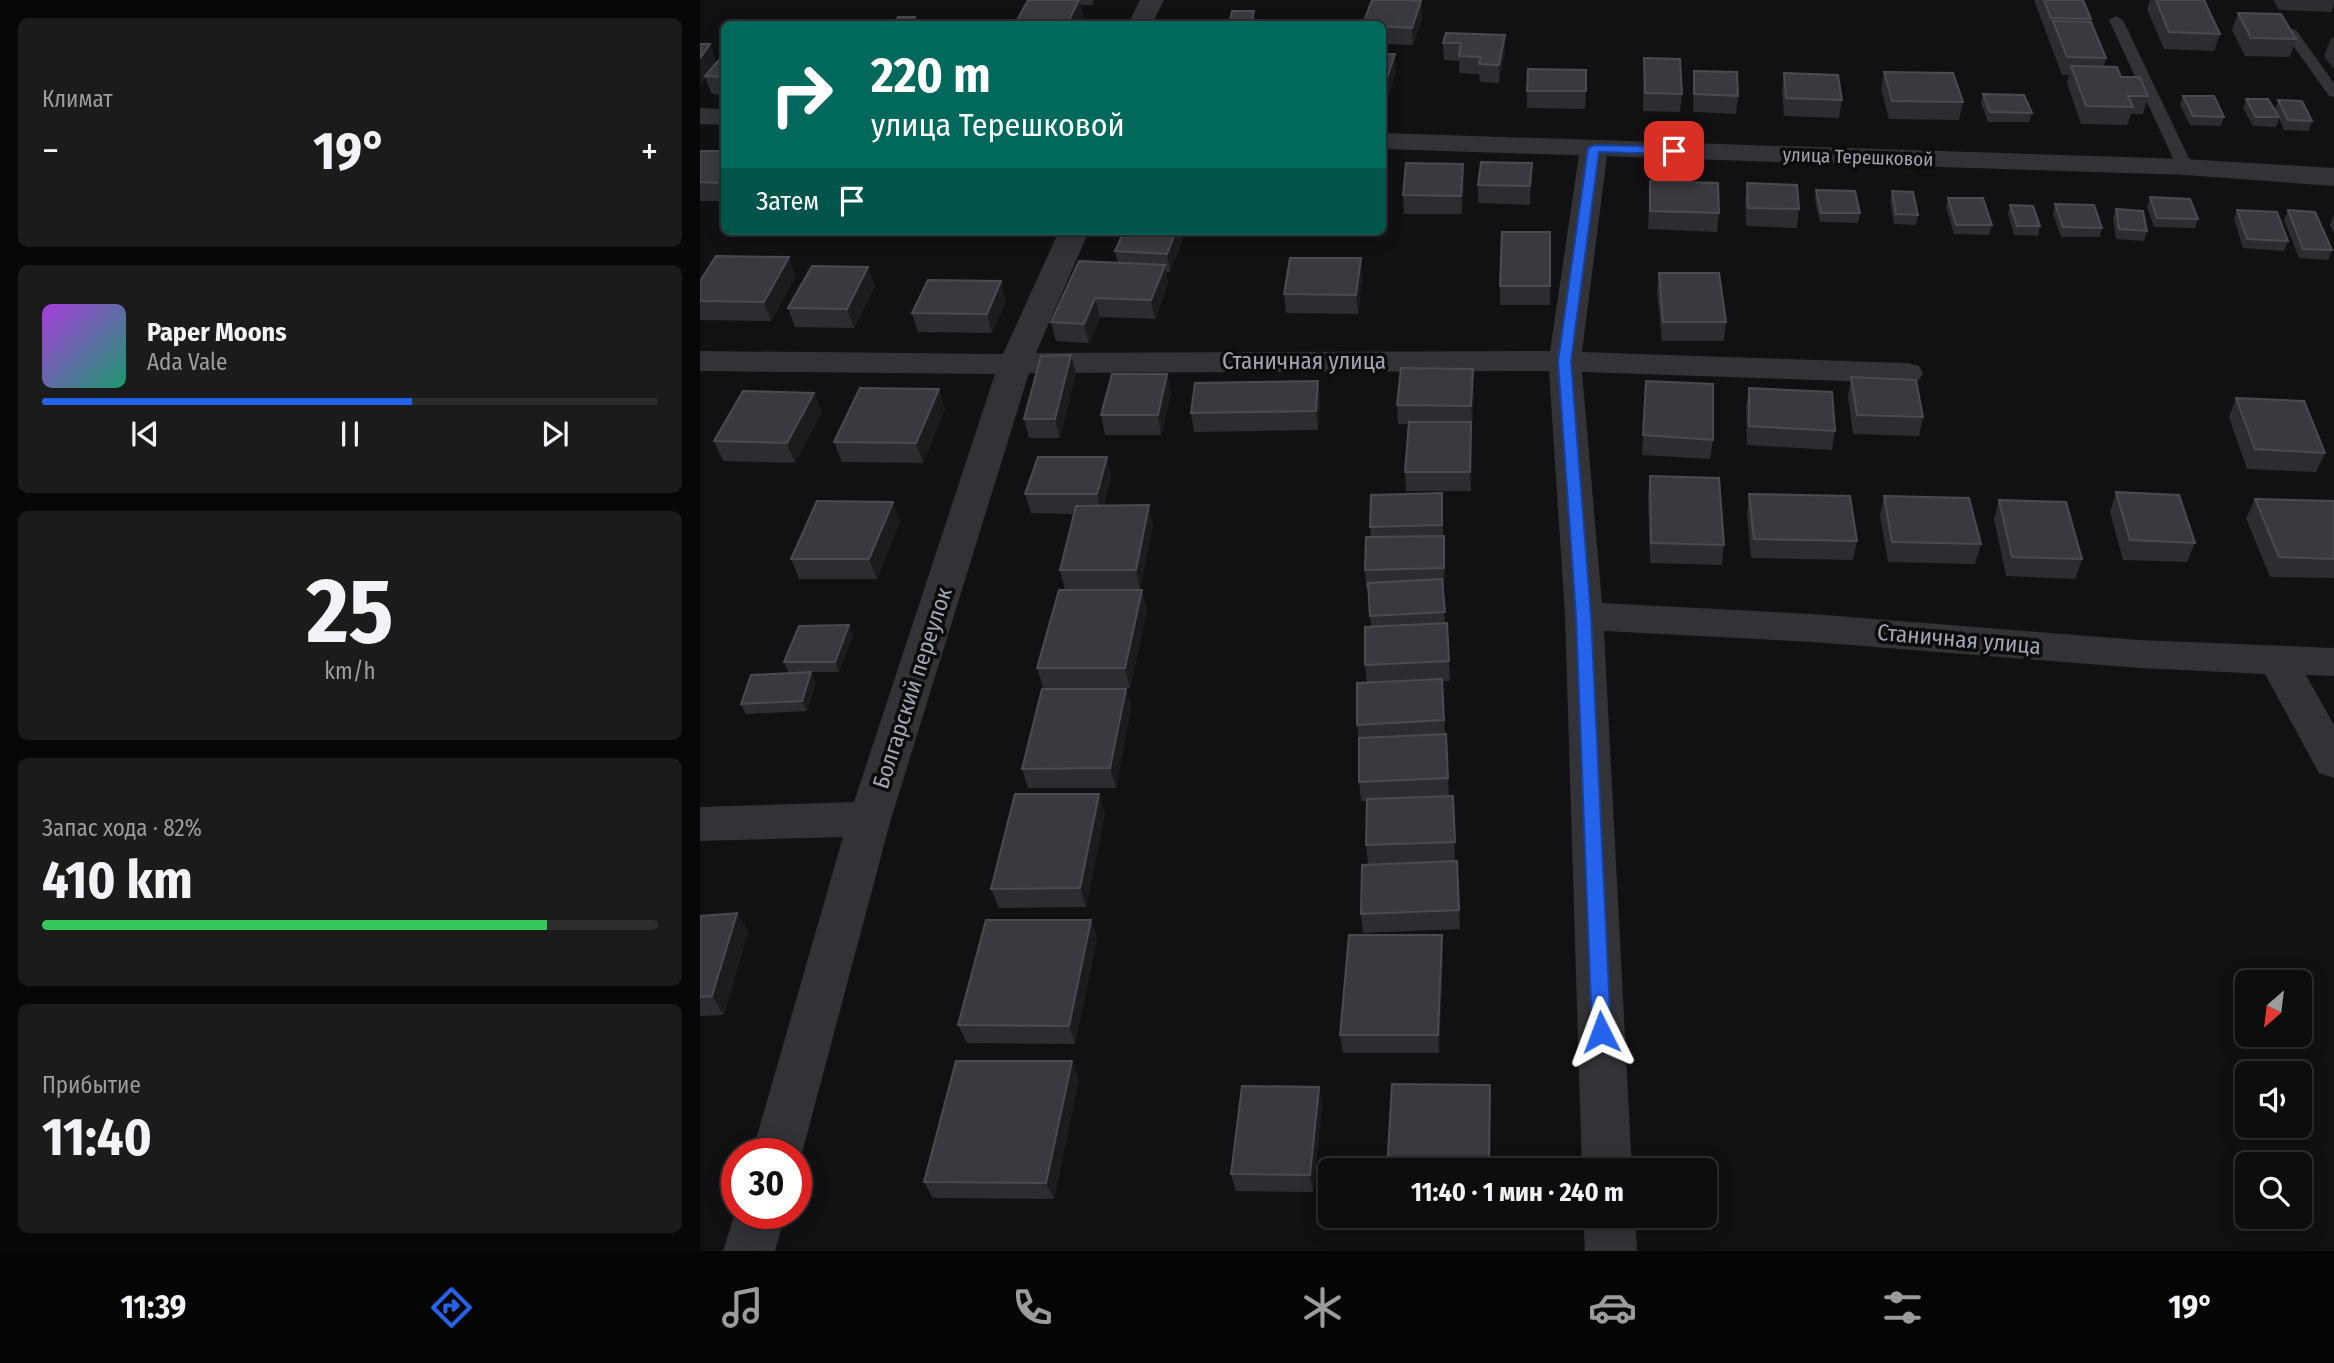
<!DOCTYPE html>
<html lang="ru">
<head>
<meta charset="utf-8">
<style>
  :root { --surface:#0d0d0e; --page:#1b1b1c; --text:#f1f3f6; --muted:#9a9c9e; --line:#2d2d2e; --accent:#2563eb }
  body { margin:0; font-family:"Fira Sans Condensed",sans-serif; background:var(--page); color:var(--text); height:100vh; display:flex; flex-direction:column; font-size:26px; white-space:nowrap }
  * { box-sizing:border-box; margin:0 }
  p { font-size:23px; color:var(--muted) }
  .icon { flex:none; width:38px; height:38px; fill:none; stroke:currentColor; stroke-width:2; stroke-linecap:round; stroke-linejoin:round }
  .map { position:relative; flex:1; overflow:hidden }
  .sheet { display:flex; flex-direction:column; gap:18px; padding:18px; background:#070708; width:700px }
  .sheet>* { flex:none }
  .hud { position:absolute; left:21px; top:21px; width:665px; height:214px; border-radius:10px; box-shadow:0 4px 18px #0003,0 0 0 2px var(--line); background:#00695c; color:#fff; overflow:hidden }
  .needle { width:46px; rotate:208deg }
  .buttons { position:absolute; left:1535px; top:970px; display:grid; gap:14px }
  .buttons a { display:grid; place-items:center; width:77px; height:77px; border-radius:10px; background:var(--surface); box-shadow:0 4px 18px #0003,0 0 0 2px var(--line); font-size:35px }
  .speed { position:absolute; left:21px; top:1138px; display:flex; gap:14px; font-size:35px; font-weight:700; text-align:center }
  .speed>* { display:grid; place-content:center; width:91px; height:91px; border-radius:50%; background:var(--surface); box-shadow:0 4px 18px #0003,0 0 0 2px var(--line); line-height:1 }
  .speed .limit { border:10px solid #d22; background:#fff; color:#111 }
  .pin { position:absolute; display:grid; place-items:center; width:60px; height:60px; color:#fff; margin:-30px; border-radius:14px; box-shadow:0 4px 10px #0006 }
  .me { position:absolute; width:77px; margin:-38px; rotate:357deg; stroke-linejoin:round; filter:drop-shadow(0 0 5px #0008) }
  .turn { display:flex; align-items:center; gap:24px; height:147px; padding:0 35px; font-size:32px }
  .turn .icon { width:91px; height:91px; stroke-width:2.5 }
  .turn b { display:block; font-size:49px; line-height:60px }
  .then { display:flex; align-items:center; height:66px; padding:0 35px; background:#0003; gap:14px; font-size:26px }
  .big { font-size:52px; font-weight:700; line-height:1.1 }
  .sheet .card { flex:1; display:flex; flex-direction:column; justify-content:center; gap:10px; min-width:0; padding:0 24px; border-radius:10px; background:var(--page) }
  .sheet .dial { align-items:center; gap:0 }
  .dial b { font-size:91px; line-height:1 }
  .song { display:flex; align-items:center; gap:21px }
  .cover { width:84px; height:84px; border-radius:10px; background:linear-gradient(135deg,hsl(280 70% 55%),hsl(160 70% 35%)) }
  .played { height:7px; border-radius:4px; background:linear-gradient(90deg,var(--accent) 60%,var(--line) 60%) }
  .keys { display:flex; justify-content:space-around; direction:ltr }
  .heat { display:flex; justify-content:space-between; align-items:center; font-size:38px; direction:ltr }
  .charge { height:10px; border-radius:5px; background:linear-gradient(90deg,#34c759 82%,var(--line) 0) }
  .trip { position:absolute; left:618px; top:1158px; width:399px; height:70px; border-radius:10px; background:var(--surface); box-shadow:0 4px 18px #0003,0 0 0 2px var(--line); font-weight:700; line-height:70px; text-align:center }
  .tab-bar { display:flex; height:112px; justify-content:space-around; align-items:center; background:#050506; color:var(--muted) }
  .tab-bar .icon { width:49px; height:49px }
  .tab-bar .active { color:var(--accent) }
  .tab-bar b { font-size:32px; color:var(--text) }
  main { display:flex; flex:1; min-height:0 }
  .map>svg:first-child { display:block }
</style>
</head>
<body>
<main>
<section class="sheet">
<div class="card"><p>Климат</p>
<div class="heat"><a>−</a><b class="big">19°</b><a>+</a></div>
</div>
<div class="card">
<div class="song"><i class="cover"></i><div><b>Paper Moons</b><p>Ada Vale</p></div></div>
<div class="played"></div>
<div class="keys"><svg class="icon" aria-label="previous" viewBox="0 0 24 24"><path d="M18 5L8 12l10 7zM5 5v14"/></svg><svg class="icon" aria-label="pause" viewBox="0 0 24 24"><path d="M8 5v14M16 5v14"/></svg><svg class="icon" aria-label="next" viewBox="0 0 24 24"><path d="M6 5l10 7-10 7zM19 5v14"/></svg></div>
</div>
<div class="card dial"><b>25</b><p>km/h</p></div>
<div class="card"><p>Запас хода · 82%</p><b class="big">410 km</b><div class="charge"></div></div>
<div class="card"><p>Прибытие</p><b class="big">11:40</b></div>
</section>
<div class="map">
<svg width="1634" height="1251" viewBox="0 0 1634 1251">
  <rect width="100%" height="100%" fill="#111113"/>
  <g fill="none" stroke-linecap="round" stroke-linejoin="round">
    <g fill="#323237" fill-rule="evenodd">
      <polygon points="1416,16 1423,20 1493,167 1490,170 1485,172 1477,167 1409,20"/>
      <polygon points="1591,29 1596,30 1634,83 1634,97 1629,96 1584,33"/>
    </g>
    <g fill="#323237" fill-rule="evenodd">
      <polygon points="440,0 464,0 452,24 428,24"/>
      <polygon points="894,140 904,142 908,148 882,352 1207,363 1219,366 1223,373 1219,380 1207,383 882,372 902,603 1113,614 1439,640 1634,648 1634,676 1606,675 1634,725 1634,778 1619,773 1565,674 1439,668 1113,642 904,631 932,1171 882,1171 865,616 849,371 329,373 191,819 102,1153 96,1167 96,1153 52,1153 143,837 0,841 0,807 154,802 295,374 0,371 0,351 303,354 359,231 389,231 336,353 850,351 880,148 884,142"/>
      <polygon points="37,1207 37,1213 86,1213 75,1251 23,1251"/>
      <polygon points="883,1216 935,1216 937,1251 885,1251"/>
    </g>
    <g fill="#323237" fill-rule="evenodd">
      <polygon points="0,108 24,109 24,125 0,124"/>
      <polygon points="682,133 1485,159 1634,168 1634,186 1485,175 682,149"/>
    </g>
  </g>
  <g fill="#2d2d31">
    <polygon points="328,0 394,0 392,5 381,5 383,16 379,24 315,24"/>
    <polygon points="1334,0 1383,0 1391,19 1390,22 1406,58 1404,66 1421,77 1448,96 1443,114 1431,114 1427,125 1381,124 1367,83 1369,75 1362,75 1348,38 1349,35 1347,35"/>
    <polygon points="1450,0 1504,0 1520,34 1514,51 1464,49 1447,9"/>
    <polygon points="1573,0 1634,0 1634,3 1631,12 1579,10"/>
    <polygon points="721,1 722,18 713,45 682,44 682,24"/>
    <polygon points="1538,13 1596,39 1590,57 1545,56 1532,30"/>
    <polygon points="530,20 555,20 554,24 530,24"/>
    <polygon points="746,33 805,52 799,83 780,82 779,74 759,73 759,61 744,60 743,43"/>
    <polygon points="1631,38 1634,38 1634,69 1624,56"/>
    <polygon points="0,44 10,44 16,62 13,67 24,54 24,95 12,94 5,78 0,86"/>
    <polygon points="682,54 696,72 686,102 682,102"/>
    <polygon points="944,58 982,94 980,112 943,111"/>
    <polygon points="994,71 1038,96 1036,114 993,112"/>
    <polygon points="1184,72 1263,102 1259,120 1189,119 1181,89"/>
    <polygon points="1084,73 1142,100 1139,118 1084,116 1082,91"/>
    <polygon points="827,91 886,91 885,109 827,108"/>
    <polygon points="1283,94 1332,113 1329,122 1288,122 1281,103"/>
    <polygon points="1483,96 1524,117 1521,126 1490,125 1480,105"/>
    <polygon points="1546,99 1575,110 1578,100 1612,121 1609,131 1584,130 1579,118 1576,127 1553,126 1543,108"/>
    <rect x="0" y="151" width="24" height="50"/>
    <polygon points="832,163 830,205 778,203 778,185"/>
    <polygon points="763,164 764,182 762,214 704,214 703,195"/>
    <polygon points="950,181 1019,213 1017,232 948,229"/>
    <polygon points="1047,183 1099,209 1097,228 1046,226 1045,202"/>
    <polygon points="1116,190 1160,213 1158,223 1120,222 1115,200"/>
    <polygon points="1192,191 1218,215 1216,225 1194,224 1190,200"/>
    <polygon points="1450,197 1498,219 1495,228 1454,227 1447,207"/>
    <polygon points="1248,198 1292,225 1289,235 1254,234 1246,207"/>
    <polygon points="1355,204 1402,228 1400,237 1361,237 1353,214"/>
    <polygon points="1310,205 1340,226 1338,236 1314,235 1308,214"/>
    <polygon points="1416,209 1447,231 1444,241 1416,239 1413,218"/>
    <polygon points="1537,210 1588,241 1584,251 1543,248 1534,219"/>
    <polygon points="1588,210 1632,250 1628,260 1599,258 1584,220"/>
    <polygon points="1634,214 1634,234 1630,225"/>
    <polygon points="486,231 470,272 466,272 468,284 455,319 400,317 389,343 356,341 351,322 418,263 415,251"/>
    <polygon points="850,232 850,305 800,305 800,286"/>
    <polygon points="661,258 662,277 658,314 586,313 584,294"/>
    <polygon points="959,273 1026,322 1024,341 962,341 957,292"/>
    <polygon points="96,276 71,321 0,320 0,281"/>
    <polygon points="175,286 154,328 95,327 88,308"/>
    <polygon points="306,300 292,333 218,332 212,313"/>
    <polygon points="376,374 360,438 329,438 324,419"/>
    <polygon points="1151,377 1223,417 1219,436 1153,434 1148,396"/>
    <polygon points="618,381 620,400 618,430 494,432 491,413"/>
    <polygon points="946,381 1013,440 1010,459 942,455"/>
    <polygon points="774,388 772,425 771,491 706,491 705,472 708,424 698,424 697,405"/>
    <polygon points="1049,388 1135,431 1132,450 1047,445 1046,407"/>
    <polygon points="471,393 461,435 405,435 401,415"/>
    <polygon points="1536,398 1625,453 1616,472 1547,469 1529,417"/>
    <polygon points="245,408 223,463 142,462 134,442"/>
    <polygon points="122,412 95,463 23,461 14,441"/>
    <polygon points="407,457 411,477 404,505 453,524 440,589 365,590 360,570 374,514 331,513 325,494"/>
    <polygon points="950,476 1024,545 1022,565 950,563 948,495"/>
    <polygon points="1416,492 1495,543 1487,562 1423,560 1410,512"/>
    <polygon points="1049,494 1157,541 1153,560 1051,558 1047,514"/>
    <polygon points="1184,496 1281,544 1275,564 1188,562 1180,516"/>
    <polygon points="1555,499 1634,503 1634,578 1570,577 1546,518"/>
    <polygon points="1299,500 1382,559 1375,579 1306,576 1294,519"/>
    <polygon points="743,512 743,536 745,555 744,587 742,588 745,623 747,623 750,681 742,681 745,734 746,734 749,796 753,796 755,861 757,861 760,929 663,933 661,914 668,864 666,845 667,801 661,801 659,782 659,743 657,725 667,683 665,665 671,626 668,589 666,589 665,570 671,537 670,527"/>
    <polygon points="200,521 177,579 99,579 91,559"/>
    <polygon points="447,610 430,688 343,688 337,668"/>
    <polygon points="153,635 139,672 88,672 84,662"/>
    <polygon points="116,682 107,711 46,714 41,704"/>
    <polygon points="426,689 431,708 416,788 328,788 322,769"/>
    <polygon points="405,813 386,907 299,908 291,889"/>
    <polygon points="37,913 48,932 24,1015 0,1016 0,916"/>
    <polygon points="391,920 397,938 375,1044 267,1043 258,1025"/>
    <polygon points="742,935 743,954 739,1053 643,1053 640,1035"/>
    <polygon points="379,1079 354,1199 233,1198 224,1182"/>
    <polygon points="622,1104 613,1192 536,1191 531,1174"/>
  </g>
  <g fill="#1c1c1f">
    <polygon points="379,0 380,0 383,16 379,24 367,24"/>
    <polygon points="721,1 722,18 713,45 712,28"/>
    <polygon points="554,11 555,20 554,24 553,24 552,20"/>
    <polygon points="215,17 217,24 211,24"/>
    <polygon points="805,35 805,52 799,83 799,65"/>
    <polygon points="10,44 16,62 6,76 5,76 5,78 0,86 0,58"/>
    <polygon points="695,54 696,72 686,102 685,84"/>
    <polygon points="832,163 832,182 830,205 830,186"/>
    <polygon points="763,164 764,182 762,214 761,196"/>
    <polygon points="476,231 486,231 470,272 467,254"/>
    <polygon points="89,257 96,276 71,321 64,302"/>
    <polygon points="661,258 662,277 658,314 656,295"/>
    <polygon points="465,265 468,284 455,319 451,300"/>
    <polygon points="168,267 175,286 154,328 147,309"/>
    <polygon points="301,281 306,300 292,333 287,314"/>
    <polygon points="395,298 400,317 389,343 384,324"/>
    <polygon points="371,355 376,374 360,438 355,419"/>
    <polygon points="773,369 774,388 772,425 771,406"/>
    <polygon points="467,374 471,393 461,435 458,415"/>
    <polygon points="618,381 620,400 618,430 616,411"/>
    <polygon points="239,389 245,408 223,463 216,443"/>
    <polygon points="114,393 122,412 95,463 87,443"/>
    <polygon points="771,422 772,441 771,491 770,472"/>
    <polygon points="407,457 411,477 401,514 397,494"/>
    <polygon points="193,502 200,521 177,579 169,559"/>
    <polygon points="449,505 453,524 440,589 436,570"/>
    <polygon points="744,536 745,555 744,587"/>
    <polygon points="442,590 447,610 430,688 425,668"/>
    <polygon points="149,625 153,635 139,672 135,662"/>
    <polygon points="111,672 116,682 107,711 102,701"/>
    <polygon points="426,689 431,708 416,788 410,768"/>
    <polygon points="399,794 405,813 386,907 380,888"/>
    <polygon points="37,913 48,932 24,1015 12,996"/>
    <polygon points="391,920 397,938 375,1044 369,1026"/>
    <polygon points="742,935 743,954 739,1053 738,1035"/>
    <polygon points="372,1061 379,1079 354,1199 346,1183"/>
    <polygon points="619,1087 622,1104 613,1192 610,1175"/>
  </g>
  <g fill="#393a3f" stroke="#4a4b51" stroke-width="2">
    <polygon points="328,0 379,0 367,24 315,24"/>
    <polygon points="672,0 708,0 721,1 712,28 682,26 682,24 663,24"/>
    <polygon points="1344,0 1383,0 1391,19 1351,18"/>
    <polygon points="1456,0 1504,0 1520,34 1469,32"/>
    <polygon points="532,11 554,11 552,20 530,20"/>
    <polygon points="1538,13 1581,14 1596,39 1551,38"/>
    <polygon points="198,17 215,17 211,24 194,24"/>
    <polygon points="1353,21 1391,22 1406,58 1367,57"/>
    <polygon points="746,33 805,35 799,65 779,64 781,57 759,56 761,43 743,43"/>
    <polygon points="0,44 10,44 0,58"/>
    <polygon points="24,54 24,77 5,76"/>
    <polygon points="682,54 695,54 685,84 682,84"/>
    <polygon points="944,58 980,59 982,94 945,93"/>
    <polygon points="1371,66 1417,67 1421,77 1440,77 1448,96 1428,96 1433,107 1386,106"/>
    <polygon points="828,69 886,70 886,91 827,91"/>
    <polygon points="994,71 1037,72 1038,96 994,94"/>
    <polygon points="1184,72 1253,73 1263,102 1192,101"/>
    <polygon points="1084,73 1138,75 1142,100 1086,98"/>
    <polygon points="1283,94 1324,95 1332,113 1290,112"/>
    <polygon points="1483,96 1514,96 1524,117 1493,116"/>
    <polygon points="1546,99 1568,99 1579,117 1556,117"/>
    <polygon points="1578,100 1602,101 1612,121 1588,120"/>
    <polygon points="0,151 24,151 24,183 0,182"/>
    <polygon points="781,162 832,163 830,186 778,185"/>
    <polygon points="706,163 763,164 761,196 703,195"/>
    <polygon points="950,181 1018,183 1019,213 950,211"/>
    <polygon points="1047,183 1097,185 1099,209 1048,208"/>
    <polygon points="1116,190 1155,191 1160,213 1121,213"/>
    <polygon points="1192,191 1213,192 1218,215 1196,214"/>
    <polygon points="1450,197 1490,199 1498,219 1457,218"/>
    <polygon points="1248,198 1283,198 1292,225 1256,225"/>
    <polygon points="1355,204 1394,205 1402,228 1363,227"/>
    <polygon points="1310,205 1333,206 1340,226 1317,226"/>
    <polygon points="1416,209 1443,211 1447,231 1419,229"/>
    <polygon points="1537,210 1577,212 1588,241 1547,239"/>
    <polygon points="1588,210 1615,212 1632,250 1603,249"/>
    <polygon points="424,231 476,231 467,254 415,251"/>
    <polygon points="802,232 850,232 850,286 800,286"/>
    <polygon points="16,256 89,257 64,302 0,301 0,281"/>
    <polygon points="590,258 661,258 656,295 584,294"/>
    <polygon points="379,261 465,265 451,300 395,298 384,324 351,322"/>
    <polygon points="112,266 168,267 147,309 88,308"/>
    <polygon points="959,273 1019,273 1026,322 963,322"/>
    <polygon points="228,280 301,281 287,314 212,313"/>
    <polygon points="371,355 355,419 324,419 341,356"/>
    <polygon points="701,368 773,369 771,406 697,405"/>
    <polygon points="412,374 467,374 458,415 401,415"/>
    <polygon points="1151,377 1216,380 1223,417 1157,415"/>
    <polygon points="618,381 616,411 491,413 495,383"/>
    <polygon points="946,381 1013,384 1013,440 943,435"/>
    <polygon points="160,388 239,389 216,443 134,442"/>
    <polygon points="1049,388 1132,392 1135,431 1049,426"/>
    <polygon points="43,391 114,393 87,443 14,441"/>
    <polygon points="1536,398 1604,401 1625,453 1555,449"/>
    <polygon points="709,422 771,422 770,472 705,472"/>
    <polygon points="338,457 407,457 397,494 325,494"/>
    <polygon points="950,476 1019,478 1024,545 951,543"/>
    <polygon points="1416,492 1479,495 1495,543 1430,540"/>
    <polygon points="742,493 742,525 670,527 671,495"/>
    <polygon points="1049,494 1150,496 1157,541 1054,539"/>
    <polygon points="1184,496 1269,498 1281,544 1192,542"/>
    <polygon points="1555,499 1633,501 1634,503 1634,559 1579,557"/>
    <polygon points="1299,500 1366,502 1382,559 1312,557"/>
    <polygon points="117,501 193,502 169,559 91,559"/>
    <polygon points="449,505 436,570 360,570 376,506"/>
    <polygon points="744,536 744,568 665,570 666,537"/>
    <polygon points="742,579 745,612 670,616 668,583"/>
    <polygon points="359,590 442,590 425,668 337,668"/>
    <polygon points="747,623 749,661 665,665 665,627"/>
    <polygon points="149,625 135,662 84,662 99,626"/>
    <polygon points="111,672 102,701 41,704 51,675"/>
    <polygon points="742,679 744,720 657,725 657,683"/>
    <polygon points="342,689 426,689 410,768 322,769"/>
    <polygon points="746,734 748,778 659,782 659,738"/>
    <polygon points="315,794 399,794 380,888 291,889"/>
    <polygon points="753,796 755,842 666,845 667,799"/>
    <polygon points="757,861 759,910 661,914 662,865"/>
    <polygon points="37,913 12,996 0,997 0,916"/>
    <polygon points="286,920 391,920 369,1026 258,1025"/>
    <polygon points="649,935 742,935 738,1035 640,1035"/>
    <polygon points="256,1061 372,1061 346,1183 224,1182"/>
    <polygon points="692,1084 790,1085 789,1171 687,1171"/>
    <polygon points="542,1086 619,1087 610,1175 531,1174"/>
  </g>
  <polygon fill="#2563eb" stroke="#184099" stroke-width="2" points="894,145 974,147 980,151 974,154 899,152 871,361 891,616 911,1032 908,1038 901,1041 894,1038 892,1032 876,616 858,361 888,148"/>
  <g text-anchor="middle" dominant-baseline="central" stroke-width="7" stroke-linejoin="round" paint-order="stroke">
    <g font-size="19" fill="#a2a5b3" stroke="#0c0c0d">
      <text transform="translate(1158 157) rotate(2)">улица Терешковой</text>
    </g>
    <g font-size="23" fill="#a2a5b3" stroke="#0c0c0d">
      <text x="604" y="361">Станичная улица</text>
      <text transform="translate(1259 639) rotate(5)">Станичная улица</text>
      <text transform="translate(212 688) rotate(-72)">Болгарский переулок</text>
    </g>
  </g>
</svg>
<div class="buttons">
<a><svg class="needle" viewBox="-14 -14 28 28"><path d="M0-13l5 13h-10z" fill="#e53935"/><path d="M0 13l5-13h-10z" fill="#9a9c9e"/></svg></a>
<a><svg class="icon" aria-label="sound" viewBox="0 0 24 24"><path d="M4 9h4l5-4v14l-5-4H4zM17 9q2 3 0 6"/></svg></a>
<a><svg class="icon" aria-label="search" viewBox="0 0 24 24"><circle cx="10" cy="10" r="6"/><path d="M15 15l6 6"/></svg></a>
</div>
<div class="speed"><div class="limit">30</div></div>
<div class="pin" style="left:974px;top:151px;background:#d93025"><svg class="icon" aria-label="arrive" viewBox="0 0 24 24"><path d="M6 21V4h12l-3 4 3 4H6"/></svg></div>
<svg class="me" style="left:901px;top:1032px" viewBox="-20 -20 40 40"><path d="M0-17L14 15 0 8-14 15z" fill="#2563eb" stroke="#fff" stroke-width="4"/></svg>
<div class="trip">11:40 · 1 мин · 240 m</div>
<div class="hud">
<div class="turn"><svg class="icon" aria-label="right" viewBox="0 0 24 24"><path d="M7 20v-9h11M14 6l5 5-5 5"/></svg><div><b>220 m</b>улица Терешковой</div></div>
<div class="then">Затем<svg class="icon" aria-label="arrive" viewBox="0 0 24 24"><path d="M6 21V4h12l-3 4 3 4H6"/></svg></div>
</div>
</div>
</main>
<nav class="tab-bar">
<b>11:39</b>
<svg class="icon active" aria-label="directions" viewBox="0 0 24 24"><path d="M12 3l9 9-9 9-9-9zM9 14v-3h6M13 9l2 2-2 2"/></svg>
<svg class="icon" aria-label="music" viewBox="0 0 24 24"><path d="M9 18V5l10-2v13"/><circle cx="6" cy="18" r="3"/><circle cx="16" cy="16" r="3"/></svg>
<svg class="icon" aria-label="phone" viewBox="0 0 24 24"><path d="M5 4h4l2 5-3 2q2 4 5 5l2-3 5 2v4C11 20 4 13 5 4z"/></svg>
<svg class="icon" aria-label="climate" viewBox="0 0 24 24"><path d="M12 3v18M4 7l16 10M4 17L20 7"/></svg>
<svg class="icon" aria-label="car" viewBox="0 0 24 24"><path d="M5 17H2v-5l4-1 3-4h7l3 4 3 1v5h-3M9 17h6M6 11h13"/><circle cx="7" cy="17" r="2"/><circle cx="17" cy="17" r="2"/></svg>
<svg class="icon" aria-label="filters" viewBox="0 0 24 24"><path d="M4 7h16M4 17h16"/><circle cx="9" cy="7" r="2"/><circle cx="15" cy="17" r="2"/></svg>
<b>19°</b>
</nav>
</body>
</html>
